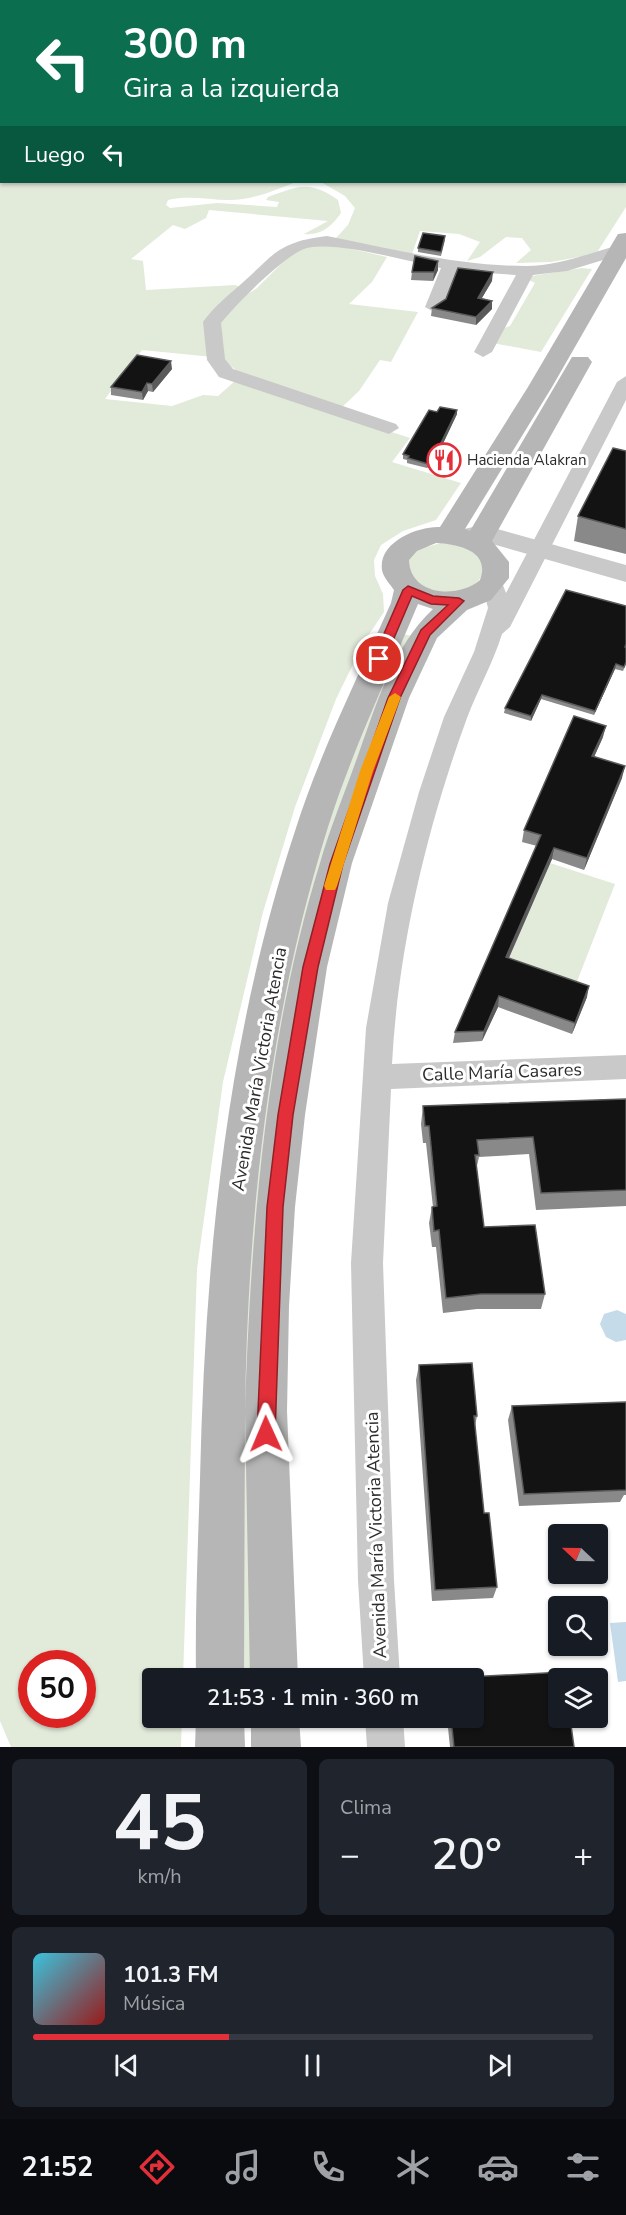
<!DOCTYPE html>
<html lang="es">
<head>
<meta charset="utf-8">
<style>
  :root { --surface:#171b24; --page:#20242c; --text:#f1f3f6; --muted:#9ea1a6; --line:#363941; --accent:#e32f39 }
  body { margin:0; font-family:"Nunito Sans",sans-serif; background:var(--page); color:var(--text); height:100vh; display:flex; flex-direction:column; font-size:22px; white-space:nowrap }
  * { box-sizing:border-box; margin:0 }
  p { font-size:20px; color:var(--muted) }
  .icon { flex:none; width:33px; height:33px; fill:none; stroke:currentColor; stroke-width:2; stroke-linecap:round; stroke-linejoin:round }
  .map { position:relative; height:1747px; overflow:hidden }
  .panel { display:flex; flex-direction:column; gap:12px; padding:12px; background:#0d0f14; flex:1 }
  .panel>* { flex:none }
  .guide { position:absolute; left:0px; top:0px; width:627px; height:183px; box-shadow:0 2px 4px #0004; background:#0b6e4f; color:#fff; overflow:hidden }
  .needle { width:39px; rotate:292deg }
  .tools { position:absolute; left:548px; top:1524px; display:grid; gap:12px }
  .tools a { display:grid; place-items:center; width:60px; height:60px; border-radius:6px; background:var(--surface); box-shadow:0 2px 4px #0004; font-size:30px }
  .speed { position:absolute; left:18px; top:1650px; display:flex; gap:12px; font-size:30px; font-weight:700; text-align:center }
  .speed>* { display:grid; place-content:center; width:78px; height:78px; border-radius:50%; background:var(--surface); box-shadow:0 2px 4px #0004; line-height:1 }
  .speed .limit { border:9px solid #d22; background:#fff; color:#111 }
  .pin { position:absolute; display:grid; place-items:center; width:51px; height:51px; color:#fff; margin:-26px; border:3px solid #fff; border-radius:50%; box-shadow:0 2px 6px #0007 }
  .me { position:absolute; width:66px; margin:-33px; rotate:359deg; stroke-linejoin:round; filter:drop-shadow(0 0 4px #0008) }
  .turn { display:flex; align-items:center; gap:21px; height:126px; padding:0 24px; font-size:27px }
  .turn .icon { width:78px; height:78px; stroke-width:2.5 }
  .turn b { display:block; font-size:42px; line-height:51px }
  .then { display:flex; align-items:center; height:57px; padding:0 24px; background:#0003; gap:12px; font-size:22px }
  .big { font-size:45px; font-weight:600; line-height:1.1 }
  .panel .card { flex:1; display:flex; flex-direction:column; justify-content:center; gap:9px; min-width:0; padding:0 21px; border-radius:9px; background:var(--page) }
  .panel .dial { align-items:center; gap:0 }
  .dial b { font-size:78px; line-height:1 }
  .song { display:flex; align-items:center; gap:18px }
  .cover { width:72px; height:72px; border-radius:9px; background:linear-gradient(135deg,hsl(190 70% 55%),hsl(0 70% 35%)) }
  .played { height:6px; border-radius:3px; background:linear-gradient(90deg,var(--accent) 35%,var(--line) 35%) }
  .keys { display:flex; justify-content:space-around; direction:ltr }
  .heat { display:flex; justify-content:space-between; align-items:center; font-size:33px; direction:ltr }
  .panel .tiles { flex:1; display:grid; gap:12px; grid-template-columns:1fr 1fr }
  .card:last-child { grid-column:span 2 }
  .trip { position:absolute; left:142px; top:1668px; width:342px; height:60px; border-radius:6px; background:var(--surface); box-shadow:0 2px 4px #0004; font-weight:600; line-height:60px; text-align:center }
  .tab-bar { display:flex; height:96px; justify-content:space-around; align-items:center; background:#090b0e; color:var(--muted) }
  .tab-bar .icon { width:42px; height:42px }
  .tab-bar .on { color:var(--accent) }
  .tab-bar b { font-size:27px; color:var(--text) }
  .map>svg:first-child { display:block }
</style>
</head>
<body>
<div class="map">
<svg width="626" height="1747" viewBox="0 0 626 1747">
  <rect width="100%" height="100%" fill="#fff"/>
  <g fill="#e2eada" fill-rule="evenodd">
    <path d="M0 0H216L2 2V182H296C273 191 253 200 229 200 209 200 188 195 168 200L166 205 170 208 217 203 277 207 279 202 266 200 268 197C299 186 309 180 338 200L341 213C332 226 321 236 304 234L328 221 209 210 206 218 185 229 173 225 131 259 143 261 146 290 235 285 243 288 223 301 213 357 142 350 105 399 172 406 203 395 218 396 235 381 410 438 392 462 461 483 436 520 403 531 381 545 374 560 375 576 383 594 384 612 364 642 336 699 295 807 263 912 223 1082 197 1269 183 1678H153V1718H182L181 1747H11L0 1721ZM32 1664H82V1714H32Z"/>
    <polygon points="626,74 626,207 596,254 551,262 516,263 531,250 522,238 506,237 480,257 467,261 480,242 459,234 420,231 412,254 335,239 348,225 355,208 345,196 321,182 626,182"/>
    <path d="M335 245 387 257 372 282 349 304 418 312 391 362 380 360 359 391 340 409 242 374C218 360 220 348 218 322L231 303 256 289 297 248Z"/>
    <polygon points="582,268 592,269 541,352 493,343 501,329 510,326 535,283 529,280 532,276"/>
    <path d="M441 543C463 546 474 547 485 568 474 601 443 594 416 586L406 561 415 550Z"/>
    <polygon points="403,634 412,636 353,773 251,1492 254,1678 237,1678 236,1490 256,1147 290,950 342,772"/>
    <polygon points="550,863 615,884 576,984 508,960"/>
  </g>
  <g fill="#c5dbea">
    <polygon points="617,1310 626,1314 626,1340 616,1342 606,1337 600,1324 604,1314"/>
    <polygon points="626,1622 626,1681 618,1682 610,1623"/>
  </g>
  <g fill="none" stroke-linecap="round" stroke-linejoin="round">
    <g fill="#c9c9c9" fill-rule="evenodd">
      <path d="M327 236C392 249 459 266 526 266 559 266 589 253 620 245L626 246V253L567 271 533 275 492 352 483 357 474 352 516 275 457 271 443 307 434 312 425 307 441 268C410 262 332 239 304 249 283 257 236 304 221 323L225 359 233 369 396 424 399 428 389 434 219 377 207 360 203 322C214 307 226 297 240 285 274 255 277 242 327 236Z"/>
      <path d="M626 376V400L510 627 502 634C493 663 478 689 467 718 427 827 398 948 392 1064L626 1055V1079L391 1089 383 1263 394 1580 400 1678H364L358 1580 351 1263 366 1028 388 903 419 792 444 717 474 652 488 608 482 585 485 580H501L506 593 617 382Z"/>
      <polygon points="365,1718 403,1718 405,1747 367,1747"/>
    </g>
    <g fill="#c9c9c9" fill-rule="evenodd">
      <polygon points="492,0 516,0 517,2 493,2"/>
      <polygon points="483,525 626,565 626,582 482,541 463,545 454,543 450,537 454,531"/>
    </g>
    <g fill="#b6b6b6" fill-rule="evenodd">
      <path d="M626 233V258L552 387 465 529 470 531 572 357H588L592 362 492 541 509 562V578L491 600 467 610 437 638 409 698 352 863 327 967 305 1115 295 1207 289 1306 287 1411 298 1678H250L245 1412 244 1678H196C195 1612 198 1545 200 1479 205 1258 226 1038 296 828 321 750 358 677 391 603L394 590C390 584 383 577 382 570 378 542 418 526 440 527L528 387 615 239 618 234ZM436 543C458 544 491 551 480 580 458 599 410 596 409 560L417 551ZM418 604 433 609C392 647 375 709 356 761 344 795 330 828 320 863 266 1037 251 1228 245 1409 248 1213 269 1015 328 827 352 751 387 678 418 604Z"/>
      <polygon points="196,1718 244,1718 245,1747 195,1747"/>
      <polygon points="251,1718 299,1718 301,1747 251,1747"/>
    </g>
  </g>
  <g fill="#898989">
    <polygon points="445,240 441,256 418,252 418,248"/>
    <polygon points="438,261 438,270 433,281 411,280 412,272"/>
    <polygon points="492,281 482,298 492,301 492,309 476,325 431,316 432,308"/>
    <polygon points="172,369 153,392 148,391 143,400 111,395 111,387"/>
    <polygon points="457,410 457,414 439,452 427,468 407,463 407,460 403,459 403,454 437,412"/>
    <polygon points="626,451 626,554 574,541 578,516"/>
    <polygon points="626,606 626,664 623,671 615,669 594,715 541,699 531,721 504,713 505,708"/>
    <polygon points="603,737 594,757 622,778 584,870 552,859 509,958 587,997 572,1034 498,1007 482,1041 453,1043 455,1032 537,846 522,842 524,830"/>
    <polygon points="626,1099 626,1206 536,1210 529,1154 479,1157 476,1170 484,1227 545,1294 541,1309 477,1309 443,1313 436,1247 432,1247 429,1223 432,1207 433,1207 426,1143 423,1143 421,1124 423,1106"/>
    <polygon points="419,1365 477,1416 475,1426 484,1513 497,1587 493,1598 432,1601 416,1380"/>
    <polygon points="626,1402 626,1495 624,1495 620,1502 519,1506 508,1420 512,1406"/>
    <polygon points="447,1718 474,1718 574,1747 450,1747"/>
  </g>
  <g fill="#5a5a5a">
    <polygon points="438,261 438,270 433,281 434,272"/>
    <polygon points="493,272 492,281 477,306 478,298"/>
    <polygon points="492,301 492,309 476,325 476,317"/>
    <polygon points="171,361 172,369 153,392 152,384"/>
    <polygon points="147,383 148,391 143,400 142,392"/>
    <polygon points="457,410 457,414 439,452 427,468 428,464"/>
    <polygon points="616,664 615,669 594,715 595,711"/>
    <polygon points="542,695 541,699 531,721 531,716"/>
    <polygon points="606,726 603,737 589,768 592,756"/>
    <polygon points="625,766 622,778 584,870 587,858"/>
    <polygon points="554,848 552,859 504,969 506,957"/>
    <polygon points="589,986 587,997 572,1034 575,1023"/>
    <polygon points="499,996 498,1007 482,1041 484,1031"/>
  </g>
  <g fill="#131313" stroke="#5a5a5a" stroke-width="1.5">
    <polygon points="423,233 445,236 441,252 418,248"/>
    <polygon points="415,256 438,261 434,272 412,272"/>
    <polygon points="458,268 493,272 478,298 492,301 476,317 432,308 446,299"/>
    <polygon points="137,355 171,361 152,384 147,383 142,392 111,387"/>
    <polygon points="440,407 457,410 439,447 428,464 408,458 409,456 403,454 429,410 437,412"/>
    <polygon points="613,448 626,451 626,529 578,516"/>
    <polygon points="566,590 626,606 626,644 625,647 626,648 626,662 624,667 616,664 595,711 542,695 531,716 505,708"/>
    <polygon points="574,716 606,726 592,756 625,766 587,858 554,848 506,957 589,986 575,1023 499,996 484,1031 455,1032 541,835 524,830"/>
    <polygon points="626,1099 626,1190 541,1193 533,1137 477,1140 479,1155 475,1155 484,1227 535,1225 545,1294 481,1294 446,1298 439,1230 434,1231 432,1207 437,1206 429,1126 425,1126 423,1106"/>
    <polygon points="472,1363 477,1416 474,1416 484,1513 489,1513 497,1587 435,1590 419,1365"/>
    <polygon points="626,1402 626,1490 524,1494 512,1406"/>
    <polygon points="564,1672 565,1678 558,1678 558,1718 570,1718 574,1747 454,1747 451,1718 474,1718 474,1678 448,1678"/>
  </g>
  <polygon fill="#e32f39" stroke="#941f25" stroke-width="1.5" points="408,586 433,596 459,598 464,601 430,635 400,698 343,864 318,967 293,1115 283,1207 275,1434 273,1440 266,1443 260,1440 257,1434 267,1207 278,1115 303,967 330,864 388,698 421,630 448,605 431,604 412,596 385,659 379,663 375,662 373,659 403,590"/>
  <polygon fill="#f59e0b" points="395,693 401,697 373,771 337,886 335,890 326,890 324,886 360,771 389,697"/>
  <defs>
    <g id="restaurant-ring" transform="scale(1.725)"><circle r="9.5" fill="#fff" stroke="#e32f39" stroke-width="1.5"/><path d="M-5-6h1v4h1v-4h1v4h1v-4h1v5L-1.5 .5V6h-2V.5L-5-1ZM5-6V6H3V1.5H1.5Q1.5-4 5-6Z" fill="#e32f39"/></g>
  </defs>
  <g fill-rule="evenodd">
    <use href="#restaurant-ring" x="444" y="460"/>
  </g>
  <g text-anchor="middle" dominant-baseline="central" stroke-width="6" stroke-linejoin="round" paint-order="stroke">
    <g font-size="15" fill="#2c2c2c" stroke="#fff" text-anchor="start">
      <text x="467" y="460">Hacienda Alakran</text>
    </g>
    <g font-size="18" fill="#2c2c2c" stroke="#fff">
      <text transform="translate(259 1069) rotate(-80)">Avenida María Victoria Atencia</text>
      <text transform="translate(502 1072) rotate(-2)">Calle María Casares</text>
      <text transform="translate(376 1535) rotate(-92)">Avenida María Victoria Atencia</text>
    </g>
  </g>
</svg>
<div class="tools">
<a><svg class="needle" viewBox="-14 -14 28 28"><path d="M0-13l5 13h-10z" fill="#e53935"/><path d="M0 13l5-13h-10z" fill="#9ea1a6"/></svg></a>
<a><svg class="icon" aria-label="search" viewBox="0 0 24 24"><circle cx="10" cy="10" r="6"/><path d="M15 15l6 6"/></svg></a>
<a><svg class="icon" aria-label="layers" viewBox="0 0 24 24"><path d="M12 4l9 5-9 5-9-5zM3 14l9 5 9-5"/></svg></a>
</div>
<div class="speed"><div class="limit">50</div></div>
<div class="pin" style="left:379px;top:659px;background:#d93025"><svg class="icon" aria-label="arrive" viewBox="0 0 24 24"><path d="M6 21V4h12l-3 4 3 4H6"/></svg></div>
<svg class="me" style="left:266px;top:1434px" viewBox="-20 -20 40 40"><path d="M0-17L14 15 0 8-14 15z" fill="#e32f39" stroke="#fff" stroke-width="4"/></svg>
<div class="trip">21:53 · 1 min · 360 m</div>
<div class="guide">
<div class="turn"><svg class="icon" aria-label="left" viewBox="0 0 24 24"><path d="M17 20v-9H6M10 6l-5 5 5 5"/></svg><div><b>300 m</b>Gira a la izquierda</div></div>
<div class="then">Luego<svg class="icon" aria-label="left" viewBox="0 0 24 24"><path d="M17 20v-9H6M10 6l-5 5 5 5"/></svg></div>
</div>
</div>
<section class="panel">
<div class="tiles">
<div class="card dial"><b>45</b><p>km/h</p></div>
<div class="card"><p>Clima</p>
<div class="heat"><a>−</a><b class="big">20°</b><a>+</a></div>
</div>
<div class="card">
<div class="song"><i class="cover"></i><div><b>101.3 FM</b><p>Música</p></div></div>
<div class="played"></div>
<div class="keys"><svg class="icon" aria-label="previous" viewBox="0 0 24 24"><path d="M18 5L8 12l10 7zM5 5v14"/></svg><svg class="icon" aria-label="pause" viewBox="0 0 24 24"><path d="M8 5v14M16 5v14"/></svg><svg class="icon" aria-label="next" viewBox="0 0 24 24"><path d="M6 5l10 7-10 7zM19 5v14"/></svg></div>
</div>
</div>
</section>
<nav class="tab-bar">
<b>21:52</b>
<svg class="icon on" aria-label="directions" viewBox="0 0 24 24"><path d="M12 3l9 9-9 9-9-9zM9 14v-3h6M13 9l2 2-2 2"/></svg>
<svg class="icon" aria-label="music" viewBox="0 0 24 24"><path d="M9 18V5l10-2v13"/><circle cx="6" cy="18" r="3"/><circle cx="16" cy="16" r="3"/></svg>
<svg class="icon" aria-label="phone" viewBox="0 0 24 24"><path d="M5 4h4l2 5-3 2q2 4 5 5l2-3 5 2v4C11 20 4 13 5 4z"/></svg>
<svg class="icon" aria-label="climate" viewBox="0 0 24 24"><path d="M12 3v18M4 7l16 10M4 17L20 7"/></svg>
<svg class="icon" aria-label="car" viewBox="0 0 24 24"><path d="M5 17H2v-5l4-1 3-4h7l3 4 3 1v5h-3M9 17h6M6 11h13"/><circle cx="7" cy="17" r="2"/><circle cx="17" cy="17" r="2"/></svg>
<svg class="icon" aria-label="filters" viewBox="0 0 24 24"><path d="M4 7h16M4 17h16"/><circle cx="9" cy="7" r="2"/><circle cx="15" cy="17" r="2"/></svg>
</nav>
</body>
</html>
